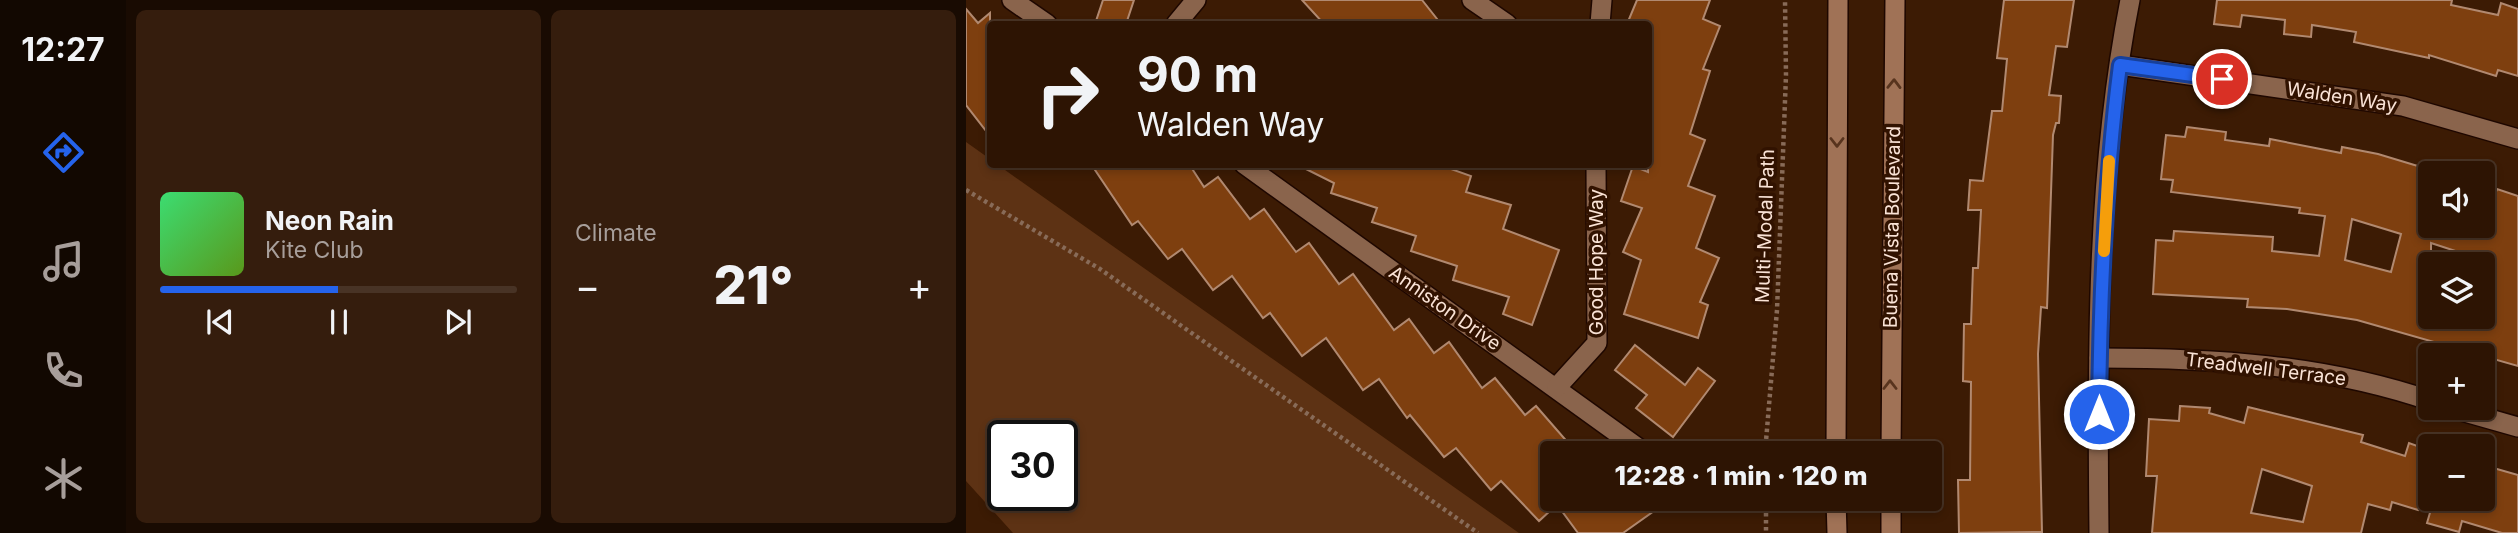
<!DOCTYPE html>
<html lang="en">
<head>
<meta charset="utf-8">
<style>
  :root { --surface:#2d1403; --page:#351d0d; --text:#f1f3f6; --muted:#a79e9a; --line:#483325; --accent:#2563eb }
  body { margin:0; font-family:Inter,sans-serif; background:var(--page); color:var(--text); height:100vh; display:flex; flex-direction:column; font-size:26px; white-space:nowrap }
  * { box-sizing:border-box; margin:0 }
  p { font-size:23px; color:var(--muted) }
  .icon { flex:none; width:38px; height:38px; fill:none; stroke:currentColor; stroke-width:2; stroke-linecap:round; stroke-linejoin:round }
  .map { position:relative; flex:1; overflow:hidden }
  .panel { display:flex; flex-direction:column; gap:10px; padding:10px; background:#190b02; width:840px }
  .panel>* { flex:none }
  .top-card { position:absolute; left:21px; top:21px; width:665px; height:147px; border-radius:7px; box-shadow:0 4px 10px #0003,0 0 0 2px var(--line); background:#2d1403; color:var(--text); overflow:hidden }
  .tools { position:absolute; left:1452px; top:161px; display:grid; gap:14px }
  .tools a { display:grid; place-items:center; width:77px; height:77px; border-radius:7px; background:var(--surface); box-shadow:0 4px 10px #0003,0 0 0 2px var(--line); font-size:35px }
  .speed { position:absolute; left:21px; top:420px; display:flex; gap:14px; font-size:35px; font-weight:700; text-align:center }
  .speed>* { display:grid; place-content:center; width:91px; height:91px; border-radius:50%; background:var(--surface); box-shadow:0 4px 10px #0003,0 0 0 2px var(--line); line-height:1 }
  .speed .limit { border:4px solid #111; border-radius:10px; background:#fff; color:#111 }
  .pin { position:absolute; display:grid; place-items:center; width:60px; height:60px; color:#fff; margin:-30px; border:4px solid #fff; border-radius:50%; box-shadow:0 2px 7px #0007 }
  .me { position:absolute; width:77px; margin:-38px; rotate:0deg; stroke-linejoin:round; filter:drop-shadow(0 0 5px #0008) }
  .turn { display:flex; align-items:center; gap:24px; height:147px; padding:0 35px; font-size:32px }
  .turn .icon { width:91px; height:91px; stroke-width:2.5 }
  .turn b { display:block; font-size:49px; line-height:60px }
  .big { font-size:52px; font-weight:800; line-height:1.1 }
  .panel .widget { flex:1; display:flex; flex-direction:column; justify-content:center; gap:10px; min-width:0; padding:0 24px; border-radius:10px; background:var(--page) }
  .song { display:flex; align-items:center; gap:21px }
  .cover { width:84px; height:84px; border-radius:10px; background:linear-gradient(135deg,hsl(140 70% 55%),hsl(90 70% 35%)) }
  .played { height:7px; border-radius:4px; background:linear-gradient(90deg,var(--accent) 50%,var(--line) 50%) }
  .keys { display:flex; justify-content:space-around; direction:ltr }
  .heat { display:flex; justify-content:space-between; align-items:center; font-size:38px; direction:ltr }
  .panel .tiles { flex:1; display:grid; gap:10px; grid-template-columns:repeat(2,1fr) }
  .trip { position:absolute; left:574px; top:441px; width:402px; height:70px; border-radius:7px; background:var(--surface); box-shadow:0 4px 10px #0003,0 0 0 2px var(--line); font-weight:800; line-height:70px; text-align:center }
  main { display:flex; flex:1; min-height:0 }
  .dock { display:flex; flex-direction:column; width:126px; justify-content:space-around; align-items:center; background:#120801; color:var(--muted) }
  .dock .icon { width:49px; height:49px }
  .dock .current { color:var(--accent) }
  .dock b { font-size:32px; color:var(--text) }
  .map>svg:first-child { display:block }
</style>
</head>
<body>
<main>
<nav class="dock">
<b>12:27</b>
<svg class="icon current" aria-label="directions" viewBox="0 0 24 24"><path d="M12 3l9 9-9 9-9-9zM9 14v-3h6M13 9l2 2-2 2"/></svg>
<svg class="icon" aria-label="music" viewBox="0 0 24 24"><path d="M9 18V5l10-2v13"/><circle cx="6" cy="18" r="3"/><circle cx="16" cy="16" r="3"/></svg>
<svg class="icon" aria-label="phone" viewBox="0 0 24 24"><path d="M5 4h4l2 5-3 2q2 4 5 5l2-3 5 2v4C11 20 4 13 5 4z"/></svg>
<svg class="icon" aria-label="climate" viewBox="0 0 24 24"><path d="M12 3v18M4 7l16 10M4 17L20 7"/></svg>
</nav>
<section class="panel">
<div class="tiles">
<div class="widget">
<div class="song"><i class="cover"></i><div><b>Neon Rain</b><p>Kite Club</p></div></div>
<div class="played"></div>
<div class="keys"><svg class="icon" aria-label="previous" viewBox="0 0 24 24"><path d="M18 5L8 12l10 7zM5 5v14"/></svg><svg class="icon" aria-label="pause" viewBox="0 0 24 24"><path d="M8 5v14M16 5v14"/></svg><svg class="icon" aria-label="next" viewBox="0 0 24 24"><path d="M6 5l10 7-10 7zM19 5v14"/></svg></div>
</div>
<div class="widget"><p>Climate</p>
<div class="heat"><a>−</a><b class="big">21°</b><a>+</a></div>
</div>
</div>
</section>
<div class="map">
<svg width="1552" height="533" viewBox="0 0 1552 533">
  <rect width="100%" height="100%" fill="#3c1b04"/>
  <path fill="#5d3214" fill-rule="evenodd" d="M0 142 24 159V164L32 165 553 533H47L0 481ZM37 436H96V495H37Z"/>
  <g fill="#7e3f0f" stroke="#b18970" stroke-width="2" fill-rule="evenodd">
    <polygon points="137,0 168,0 160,24 129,24"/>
    <polygon points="336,0 456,0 475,24 358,24"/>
    <polygon points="671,0 744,0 737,19 754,26 737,69 744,71 724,134 739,140 722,186 749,196 730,248 753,258 734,302 742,305 732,338 658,314 675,260 657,252 676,208 655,201 667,166 682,172 682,24 661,24"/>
    <polygon points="1038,0 1108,0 1101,47 1090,46 1083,95 1095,96 1093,123 1090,123 1087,135 1081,308 1075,307 1072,354 1076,532 993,533 992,480 1004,480 1005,382 997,381 998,324 1005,324 1007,268 1012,268 1015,210 1002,210 1004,180 1017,181 1026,111 1036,111 1041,59 1031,58"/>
    <polygon points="1251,0 1486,0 1485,5 1532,15 1535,3 1552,9 1552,76 1532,70 1530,76 1463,55 1463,58 1388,42 1390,32 1346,25 1345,37 1318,34 1319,20 1276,15 1274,27 1248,24"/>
    <polygon points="0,9 12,23 24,13 24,136 0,105"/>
    <path d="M1221 127 1260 132 1259 140 1303 146 1304 139 1375 153 1376 147 1412 154 1465 170V226H1517V192L1529 195 1531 189 1552 196V366L1391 320 1321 309 1281 307 1282 299 1187 294 1190 240 1207 241 1208 231 1307 237 1306 251 1353 256 1359 216 1333 213 1334 208 1205 192 1207 180 1195 179 1200 135 1219 137ZM1386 219 1435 234 1425 272 1379 260ZM1465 243 1517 260V317H1465Z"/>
    <polygon points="125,164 223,164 238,187 252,177 284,219 298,209 330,252 343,243 373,284 387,274 428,330 443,319 468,353 483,342 516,388 529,378 559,415 570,406 611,453 586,453 586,509 573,521 535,481 525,490 490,448 478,457 444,415 441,418 413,379 397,390 360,338 336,356 304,313 297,318 266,276 247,290 216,249 202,259 172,221 166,225"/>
    <polygon points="330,164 471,164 505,176 500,192 545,205 537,229 593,250 566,325 537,314 543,297 487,280 491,266 445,251 450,236 406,222 411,208 365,193 368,183"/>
    <polygon points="669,345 719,385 732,368 749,381 707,437 670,408 681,395 649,370"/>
    <path d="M1214 406 1244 408 1243 413 1278 423 1282 407 1397 435 1395 442 1439 456 1443 443 1465 451V471L1452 510 1426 502 1424 510 1402 504 1395 533H1186L1191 476H1180L1183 419 1213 421ZM1296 469 1346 486 1337 522 1285 513Z"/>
    <polygon points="1517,465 1552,475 1552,533 1536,533 1496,521 1493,532 1461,523 1468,499 1517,499"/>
    <polygon points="587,499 705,499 657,533 612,533"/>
  </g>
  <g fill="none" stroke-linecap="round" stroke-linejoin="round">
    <g stroke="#1e0700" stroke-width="22">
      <g id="minor">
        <polyline points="46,0 81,24"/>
        <polyline points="506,0 541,24"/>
        <polyline points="210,24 230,0"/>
        <polyline points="634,24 636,0"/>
        <polyline points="1154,65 1437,106 1552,139"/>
        <polyline points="278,164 679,453"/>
        <path d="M1133 358C1246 358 1357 364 1465 401"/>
        <polyline points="591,387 631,343 630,164"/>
        <polyline points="1485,408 1552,427"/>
        <path d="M1133 533C1131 358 1130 172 1164 0"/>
      </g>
    </g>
    <g stroke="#1e0700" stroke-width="22">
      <g id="secondary">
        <polyline points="870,453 872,0"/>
        <polyline points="925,453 929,0"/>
        <polyline points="870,499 871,533"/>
        <polyline points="925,499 925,533"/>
      </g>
    </g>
    <g stroke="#886b58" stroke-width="4.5" stroke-dasharray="3.5 3.5" stroke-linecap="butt">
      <polyline points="0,190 134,269 512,533"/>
      <polyline points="799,453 811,310 820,75 819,0"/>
      <polyline points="800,499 800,533"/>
    </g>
    <use href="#minor" stroke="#8a644c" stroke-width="19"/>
    <use href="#secondary" stroke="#a07256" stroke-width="19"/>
  </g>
  <defs><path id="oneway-chevron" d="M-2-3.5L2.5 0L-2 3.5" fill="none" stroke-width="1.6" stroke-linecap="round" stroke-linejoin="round" transform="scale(1.75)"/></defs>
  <g stroke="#58341e">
    <use href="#oneway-chevron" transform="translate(928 84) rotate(-89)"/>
    <use href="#oneway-chevron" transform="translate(871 142) rotate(90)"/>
    <use href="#oneway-chevron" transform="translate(924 385) rotate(-90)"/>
  </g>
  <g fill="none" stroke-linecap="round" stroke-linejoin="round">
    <g stroke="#184099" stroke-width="18">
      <path id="route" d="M1133 414C1134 297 1139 181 1154 65L1256 79"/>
    </g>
    <use href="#route" stroke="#2563eb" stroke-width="12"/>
    <polyline stroke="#f59e0b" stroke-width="12" points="1138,251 1143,161"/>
  </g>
  <g text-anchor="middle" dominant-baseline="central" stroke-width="7" stroke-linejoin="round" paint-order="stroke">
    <g font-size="19" fill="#fae3d6" stroke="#311200">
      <text transform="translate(1376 97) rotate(9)">Walden Way</text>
      <text transform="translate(799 226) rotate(-88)">Multi-Modal Path</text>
      <text transform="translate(926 227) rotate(-89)">Buena Vista Boulevard</text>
      <text transform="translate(630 262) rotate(-90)">Good Hope Way</text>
      <text transform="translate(479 308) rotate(35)">Anniston Drive</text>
      <text transform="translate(1300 369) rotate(7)">Treadwell Terrace</text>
    </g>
  </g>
</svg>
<div class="tools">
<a><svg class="icon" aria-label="sound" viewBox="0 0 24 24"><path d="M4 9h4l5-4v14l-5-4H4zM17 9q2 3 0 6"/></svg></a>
<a><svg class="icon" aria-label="layers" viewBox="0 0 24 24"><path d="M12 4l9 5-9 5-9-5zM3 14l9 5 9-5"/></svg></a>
<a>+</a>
<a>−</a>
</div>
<div class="speed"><div class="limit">30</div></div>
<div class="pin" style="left:1256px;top:79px;background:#d93025"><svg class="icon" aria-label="arrive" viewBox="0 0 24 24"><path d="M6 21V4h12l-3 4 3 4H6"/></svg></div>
<svg class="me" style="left:1133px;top:414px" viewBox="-20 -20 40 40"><circle r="17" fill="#2563eb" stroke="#fff" stroke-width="3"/><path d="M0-11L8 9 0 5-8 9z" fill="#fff"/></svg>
<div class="trip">12:28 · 1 min · 120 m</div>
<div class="top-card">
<div class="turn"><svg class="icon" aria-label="right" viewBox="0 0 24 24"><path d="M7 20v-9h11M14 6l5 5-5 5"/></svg><div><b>90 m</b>Walden Way</div></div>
</div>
</div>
</main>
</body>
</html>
